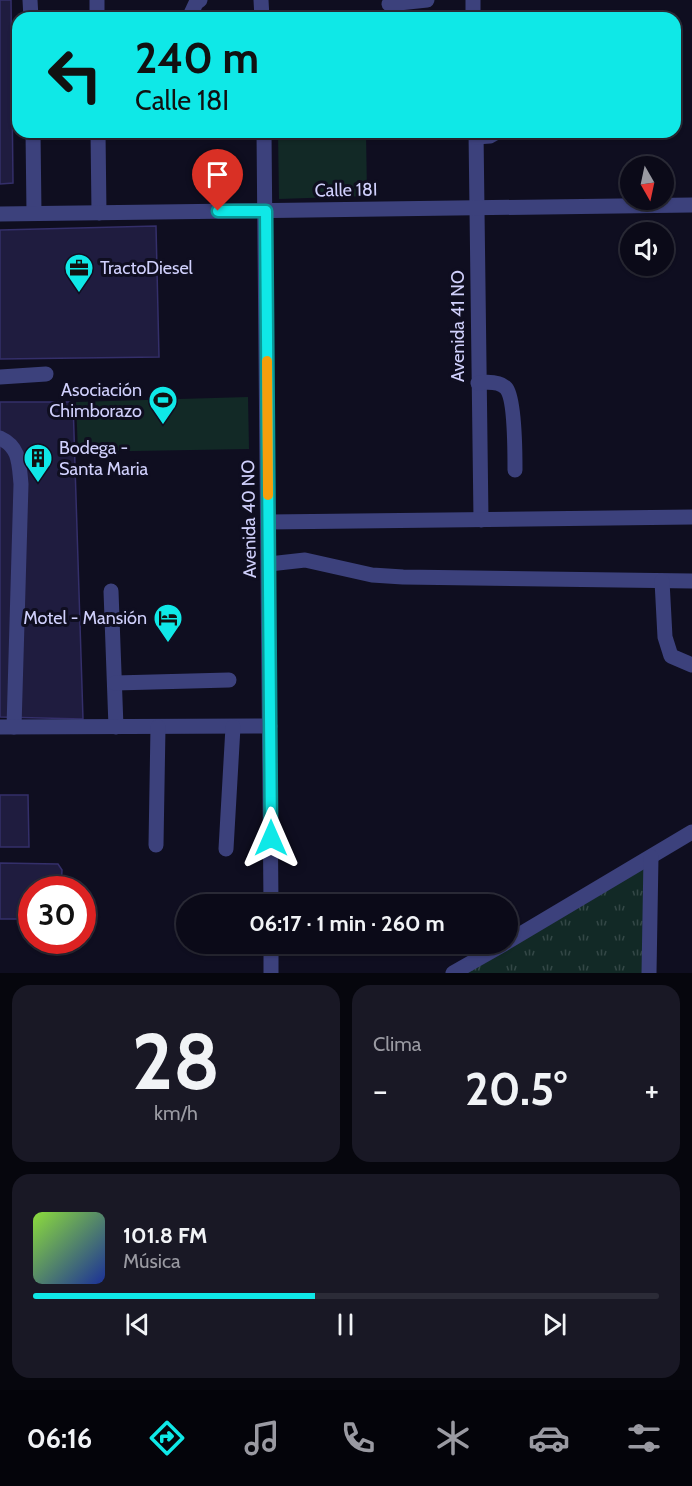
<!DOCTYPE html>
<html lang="es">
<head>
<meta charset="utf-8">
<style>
  :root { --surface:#0b0a18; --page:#191825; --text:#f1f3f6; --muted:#9a9aa2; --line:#2b2b37; --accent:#0fe8e7 }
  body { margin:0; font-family:Cabin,sans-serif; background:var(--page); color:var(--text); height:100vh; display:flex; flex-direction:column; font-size:22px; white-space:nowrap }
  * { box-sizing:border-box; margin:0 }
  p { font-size:20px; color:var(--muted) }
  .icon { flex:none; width:33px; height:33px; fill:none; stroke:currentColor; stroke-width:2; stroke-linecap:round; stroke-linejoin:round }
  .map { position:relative; height:973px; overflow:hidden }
  .side { display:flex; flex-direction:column; gap:12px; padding:12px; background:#06060d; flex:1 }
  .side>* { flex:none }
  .guide { position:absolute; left:12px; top:12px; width:669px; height:126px; border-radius:18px; box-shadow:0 2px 4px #0004,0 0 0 2px var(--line); background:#0fe8e7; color:#111; overflow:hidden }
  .needle { width:39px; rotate:171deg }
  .fabs { position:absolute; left:620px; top:156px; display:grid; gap:12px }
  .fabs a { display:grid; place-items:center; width:54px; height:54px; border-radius:50%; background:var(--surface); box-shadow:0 2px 4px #0004,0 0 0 2px var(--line); font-size:30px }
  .speed { position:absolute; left:18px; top:876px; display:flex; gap:12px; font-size:30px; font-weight:700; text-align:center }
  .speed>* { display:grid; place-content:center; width:78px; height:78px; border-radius:50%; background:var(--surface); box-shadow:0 2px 4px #0004,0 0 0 2px var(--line); line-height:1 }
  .speed .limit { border:9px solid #d22; background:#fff; color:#111 }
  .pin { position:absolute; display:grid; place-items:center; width:51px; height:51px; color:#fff; margin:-62px -26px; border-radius:50% 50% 50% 0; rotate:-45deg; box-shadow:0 0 6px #0007 }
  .pin .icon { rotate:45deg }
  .me { position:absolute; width:66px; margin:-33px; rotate:0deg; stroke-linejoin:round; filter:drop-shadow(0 0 4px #0008) }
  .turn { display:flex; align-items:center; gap:21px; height:126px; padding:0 24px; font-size:27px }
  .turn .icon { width:78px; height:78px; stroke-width:2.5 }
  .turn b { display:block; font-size:42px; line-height:51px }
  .big { font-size:45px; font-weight:700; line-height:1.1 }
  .side .tile { flex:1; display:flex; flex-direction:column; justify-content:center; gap:9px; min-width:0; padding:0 21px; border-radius:18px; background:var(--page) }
  .side .dial { align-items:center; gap:0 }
  .dial b { font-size:78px; line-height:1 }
  .song { display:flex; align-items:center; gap:18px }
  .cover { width:72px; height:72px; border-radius:9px; background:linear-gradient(135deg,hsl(90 70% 55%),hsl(230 70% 35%)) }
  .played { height:6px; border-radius:3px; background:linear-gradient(90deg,var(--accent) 45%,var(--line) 45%) }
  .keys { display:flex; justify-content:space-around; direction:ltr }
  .heat { display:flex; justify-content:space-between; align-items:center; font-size:33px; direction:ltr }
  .side .tiles { flex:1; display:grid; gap:12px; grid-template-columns:1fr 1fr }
  .tile:last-child { grid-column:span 2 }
  .trip { position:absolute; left:176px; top:894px; width:342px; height:60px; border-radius:30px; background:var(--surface); box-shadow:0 2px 4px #0004,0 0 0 2px var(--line); font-weight:700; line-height:60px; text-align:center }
  .tabs { display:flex; height:96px; justify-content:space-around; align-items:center; background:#04040a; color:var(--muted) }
  .tabs .icon { width:42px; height:42px }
  .tabs .active { color:var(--accent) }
  .tabs b { font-size:27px; color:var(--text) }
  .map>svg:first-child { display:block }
</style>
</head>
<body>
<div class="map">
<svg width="692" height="973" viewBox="0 0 692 973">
  <defs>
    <pattern id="park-tufts" width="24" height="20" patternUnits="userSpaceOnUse" patternTransform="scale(1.5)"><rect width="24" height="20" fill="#122926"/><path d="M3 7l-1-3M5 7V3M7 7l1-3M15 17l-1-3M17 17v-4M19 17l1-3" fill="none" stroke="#334746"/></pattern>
  </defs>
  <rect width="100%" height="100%" fill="#0f0e20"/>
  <polygon fill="url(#park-tufts)" points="648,862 644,973 461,973"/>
  <g fill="#122926">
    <polygon points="278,132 366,132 367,196 279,199"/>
    <polygon points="248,397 249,449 78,452 76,402"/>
  </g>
  <g fill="#1f1c3f" stroke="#342f6a" stroke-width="1.5">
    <polygon points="0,0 11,0 13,183 0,184"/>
    <polygon points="156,226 159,357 0,359 0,230"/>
    <polygon points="0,402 73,402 83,719 0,717"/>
    <polygon points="0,795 28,795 29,847 0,847"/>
    <polygon points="0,863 58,864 62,870 61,890 32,890 32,919 0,919"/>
  </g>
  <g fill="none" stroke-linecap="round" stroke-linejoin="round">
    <g stroke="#3c417c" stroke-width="15">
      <polyline points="30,0 31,18"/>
      <polyline points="97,0 97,18"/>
      <polyline points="261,0 262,18"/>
      <polyline points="473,0 473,18"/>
      <polyline points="389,4 427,0"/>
      <polyline points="189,18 196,3 200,0"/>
      <polyline points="33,132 34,213"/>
      <polyline points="98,132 99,213"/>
      <polyline points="264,132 271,904"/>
      <polyline points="476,132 481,520"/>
      <polyline points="476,137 490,136 497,132"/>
      <polyline points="0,214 692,205"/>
      <polyline points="0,377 46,374"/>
      <path d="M478 383C486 382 499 381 506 388 515 398 515 454 515 470"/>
      <path d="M0 438C20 447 19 464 21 484L14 727"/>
      <polyline points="268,522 692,517"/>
      <polyline points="269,564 305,560 372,575 403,577 692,581"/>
      <polyline points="662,581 665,637 671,656 692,665"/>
      <polyline points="111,591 116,727"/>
      <polyline points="115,683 229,680"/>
      <polyline points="0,727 270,726"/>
      <polyline points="156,845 158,727"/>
      <polyline points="226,849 233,727"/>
      <polyline points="507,942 692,832"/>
      <polyline points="271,944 271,973"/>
      <polyline points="453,973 504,944"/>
      <polyline points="649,973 651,857"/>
    </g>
  </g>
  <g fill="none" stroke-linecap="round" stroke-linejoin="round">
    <g stroke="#0a9796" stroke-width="15">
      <polyline id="route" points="218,211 266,211 271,838"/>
    </g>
    <use href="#route" stroke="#0fe8e7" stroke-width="10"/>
    <polyline stroke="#f59e0b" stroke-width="10" points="267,361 268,495"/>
  </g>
  <defs>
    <g id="office-pin" transform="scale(1.5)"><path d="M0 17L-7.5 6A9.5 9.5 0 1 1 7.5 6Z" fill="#0fe8e7" stroke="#0f0e20"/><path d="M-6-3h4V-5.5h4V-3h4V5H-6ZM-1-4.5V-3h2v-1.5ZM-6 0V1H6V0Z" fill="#111"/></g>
    <g id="stadium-pin" transform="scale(1.5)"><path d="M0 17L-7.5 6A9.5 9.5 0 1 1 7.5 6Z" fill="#0fe8e7" stroke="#0f0e20"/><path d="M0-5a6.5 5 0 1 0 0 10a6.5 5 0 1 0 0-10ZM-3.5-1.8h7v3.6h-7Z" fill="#111"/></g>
    <g id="building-pin" transform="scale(1.5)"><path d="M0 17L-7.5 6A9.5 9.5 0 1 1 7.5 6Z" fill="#0fe8e7" stroke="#0f0e20"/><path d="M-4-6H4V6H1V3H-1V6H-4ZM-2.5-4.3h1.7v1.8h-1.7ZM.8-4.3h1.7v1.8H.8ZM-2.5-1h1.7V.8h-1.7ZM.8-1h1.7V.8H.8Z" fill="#111"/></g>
    <g id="hotel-pin" transform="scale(1.5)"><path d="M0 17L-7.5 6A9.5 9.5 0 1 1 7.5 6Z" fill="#0fe8e7" stroke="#0f0e20"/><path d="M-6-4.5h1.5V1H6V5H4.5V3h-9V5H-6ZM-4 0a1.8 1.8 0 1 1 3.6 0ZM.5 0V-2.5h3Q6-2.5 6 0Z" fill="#111"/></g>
  </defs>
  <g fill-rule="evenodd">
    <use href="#office-pin" x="79" y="268"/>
    <use href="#stadium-pin" x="163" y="400"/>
    <use href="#building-pin" x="38" y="458"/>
    <use href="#hotel-pin" x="168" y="618"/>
  </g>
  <g text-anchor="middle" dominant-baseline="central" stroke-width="6" stroke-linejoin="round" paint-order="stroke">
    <g font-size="18" fill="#d0d0fc" stroke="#0f0e20">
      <text transform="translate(346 190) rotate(-1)">Calle 18I</text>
      <text transform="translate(458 326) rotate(-90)">Avenida 41 NO</text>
      <text transform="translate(249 519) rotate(-91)">Avenida 40 NO</text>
    </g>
    <g font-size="18" fill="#d0d0fc" stroke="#0f0e20" text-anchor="start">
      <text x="100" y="268">TractoDiesel</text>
      <text x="142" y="390" text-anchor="end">Asociación<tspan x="142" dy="21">Chimborazo</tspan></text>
      <text x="59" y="448">Bodega -<tspan x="59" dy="21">Santa Maria</tspan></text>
      <text x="147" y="618" text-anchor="end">Motel - Mansión</text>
    </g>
  </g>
</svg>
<div class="fabs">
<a><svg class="needle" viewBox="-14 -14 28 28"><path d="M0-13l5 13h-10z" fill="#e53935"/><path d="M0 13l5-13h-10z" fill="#9a9aa2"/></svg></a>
<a><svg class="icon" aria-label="sound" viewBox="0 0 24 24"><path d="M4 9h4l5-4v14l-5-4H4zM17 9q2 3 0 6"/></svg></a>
</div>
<div class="speed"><div class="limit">30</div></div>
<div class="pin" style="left:218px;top:211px;background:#d93025"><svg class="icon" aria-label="arrive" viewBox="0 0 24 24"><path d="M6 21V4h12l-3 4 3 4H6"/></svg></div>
<svg class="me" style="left:271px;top:838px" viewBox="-20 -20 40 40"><path d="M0-17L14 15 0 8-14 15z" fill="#0fe8e7" stroke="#fff" stroke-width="4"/></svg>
<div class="trip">06:17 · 1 min · 260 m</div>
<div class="guide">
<div class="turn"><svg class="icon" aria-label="left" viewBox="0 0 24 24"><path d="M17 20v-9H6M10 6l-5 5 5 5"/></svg><div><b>240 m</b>Calle 18I</div></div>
</div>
</div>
<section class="side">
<div class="tiles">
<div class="tile dial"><b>28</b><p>km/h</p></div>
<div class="tile"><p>Clima</p>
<div class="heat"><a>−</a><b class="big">20.5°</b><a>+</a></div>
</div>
<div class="tile">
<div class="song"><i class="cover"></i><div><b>101.8 FM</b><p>Música</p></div></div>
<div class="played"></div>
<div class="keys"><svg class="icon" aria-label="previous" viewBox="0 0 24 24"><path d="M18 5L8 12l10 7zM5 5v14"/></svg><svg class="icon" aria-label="pause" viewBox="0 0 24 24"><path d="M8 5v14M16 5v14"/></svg><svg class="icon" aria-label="next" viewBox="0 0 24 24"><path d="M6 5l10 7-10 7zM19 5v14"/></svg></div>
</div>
</div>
</section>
<nav class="tabs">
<b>06:16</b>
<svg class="icon active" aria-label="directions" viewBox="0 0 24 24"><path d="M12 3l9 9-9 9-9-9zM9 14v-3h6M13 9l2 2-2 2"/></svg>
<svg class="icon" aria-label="music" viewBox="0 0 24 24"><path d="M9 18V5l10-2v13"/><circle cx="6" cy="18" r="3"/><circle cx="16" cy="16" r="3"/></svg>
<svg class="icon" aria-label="phone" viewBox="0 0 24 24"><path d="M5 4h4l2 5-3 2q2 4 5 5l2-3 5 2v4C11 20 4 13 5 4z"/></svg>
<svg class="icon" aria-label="climate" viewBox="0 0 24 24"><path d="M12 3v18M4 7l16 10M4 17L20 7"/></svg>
<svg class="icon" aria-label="car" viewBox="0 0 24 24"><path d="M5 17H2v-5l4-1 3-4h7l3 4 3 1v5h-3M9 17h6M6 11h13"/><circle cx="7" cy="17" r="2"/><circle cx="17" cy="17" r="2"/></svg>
<svg class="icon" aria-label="filters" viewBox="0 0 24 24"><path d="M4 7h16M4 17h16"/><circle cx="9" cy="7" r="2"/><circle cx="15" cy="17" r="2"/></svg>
</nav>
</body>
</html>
